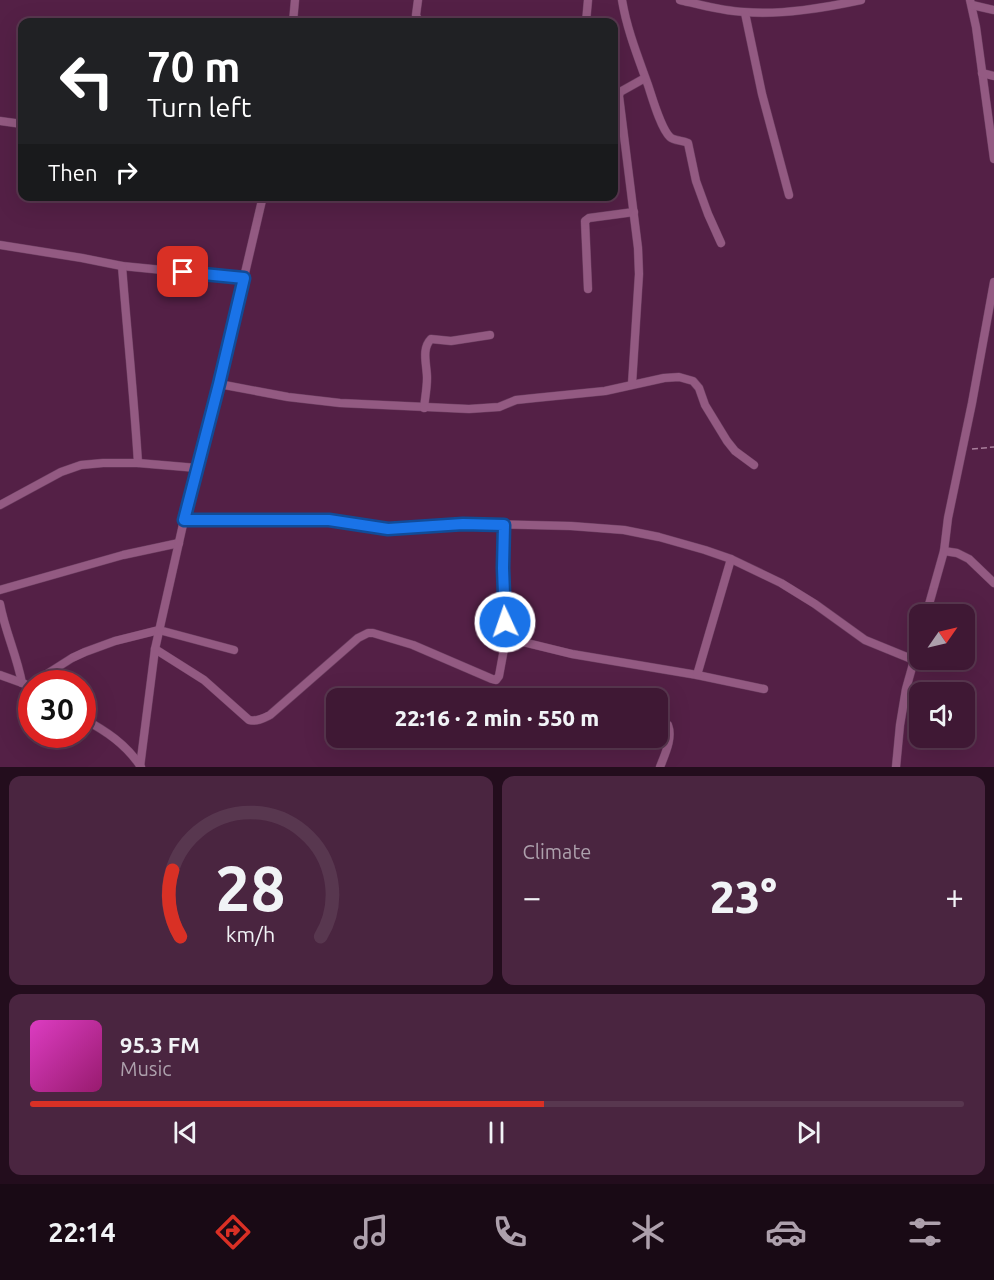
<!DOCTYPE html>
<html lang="en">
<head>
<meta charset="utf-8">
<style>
  :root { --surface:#3f1834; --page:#4a2540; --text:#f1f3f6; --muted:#ada0ac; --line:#58374f; --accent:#d93025 }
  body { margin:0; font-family:Ubuntu,sans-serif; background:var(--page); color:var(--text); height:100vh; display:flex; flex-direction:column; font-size:22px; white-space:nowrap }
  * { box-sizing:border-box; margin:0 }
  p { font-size:20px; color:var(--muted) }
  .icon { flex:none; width:33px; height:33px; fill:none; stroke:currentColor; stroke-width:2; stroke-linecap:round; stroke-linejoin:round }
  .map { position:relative; height:767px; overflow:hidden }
  .details { display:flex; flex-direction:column; gap:9px; padding:9px; background:#230d1d; flex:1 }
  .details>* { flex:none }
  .top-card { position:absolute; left:18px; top:18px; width:600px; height:183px; border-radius:12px; box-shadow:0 6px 24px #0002,0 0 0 2px var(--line); background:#202124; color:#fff; overflow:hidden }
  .needle { width:39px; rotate:56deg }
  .buttons { position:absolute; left:909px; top:604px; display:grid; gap:12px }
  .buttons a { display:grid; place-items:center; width:66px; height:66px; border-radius:12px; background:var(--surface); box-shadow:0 6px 24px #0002,0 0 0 2px var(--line); font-size:30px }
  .speed { position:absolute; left:18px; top:670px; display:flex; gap:12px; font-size:30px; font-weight:700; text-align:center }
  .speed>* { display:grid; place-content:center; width:78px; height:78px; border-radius:50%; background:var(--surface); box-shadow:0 6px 24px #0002,0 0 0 2px var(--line); line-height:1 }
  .speed .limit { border:9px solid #d22; background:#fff; color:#111 }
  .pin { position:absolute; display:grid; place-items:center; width:51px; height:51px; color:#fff; margin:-26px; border-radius:12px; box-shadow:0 3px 9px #0006 }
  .me { position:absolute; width:66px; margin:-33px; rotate:357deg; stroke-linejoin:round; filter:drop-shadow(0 0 4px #0008) }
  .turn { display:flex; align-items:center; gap:21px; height:126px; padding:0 30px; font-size:27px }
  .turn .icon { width:78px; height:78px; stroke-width:2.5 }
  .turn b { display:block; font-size:42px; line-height:51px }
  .then { display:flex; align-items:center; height:57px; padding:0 30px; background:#0003; gap:12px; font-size:22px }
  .big { font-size:45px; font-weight:800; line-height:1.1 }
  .details .card { flex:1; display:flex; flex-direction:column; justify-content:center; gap:9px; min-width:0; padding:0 21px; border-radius:12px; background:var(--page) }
  .details .dial { align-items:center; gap:0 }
  .dial svg { height:156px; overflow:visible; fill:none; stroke:var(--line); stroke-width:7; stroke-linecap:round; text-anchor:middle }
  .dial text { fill:var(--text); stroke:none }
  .song { display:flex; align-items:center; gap:18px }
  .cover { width:72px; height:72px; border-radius:9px; background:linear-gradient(135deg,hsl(310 70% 55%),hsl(320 70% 35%)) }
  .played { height:6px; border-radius:3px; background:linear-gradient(90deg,var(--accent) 55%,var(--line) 55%) }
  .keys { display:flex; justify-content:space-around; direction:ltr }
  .heat { display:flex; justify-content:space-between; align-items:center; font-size:33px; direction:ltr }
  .details .tiles { flex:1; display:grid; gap:9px; grid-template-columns:1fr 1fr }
  .card:last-child { grid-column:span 2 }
  .trip { position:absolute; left:326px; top:688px; width:342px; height:60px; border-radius:12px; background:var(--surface); box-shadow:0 6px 24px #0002,0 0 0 2px var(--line); font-weight:800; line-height:60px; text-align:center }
  .menu { display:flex; height:96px; justify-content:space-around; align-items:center; background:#190a15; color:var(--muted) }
  .menu .icon { width:42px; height:42px }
  .menu .current { color:var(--accent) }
  .menu b { font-size:27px; color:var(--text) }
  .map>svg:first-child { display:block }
</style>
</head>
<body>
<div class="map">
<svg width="994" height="767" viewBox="0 0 994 767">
  <rect width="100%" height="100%" fill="#542046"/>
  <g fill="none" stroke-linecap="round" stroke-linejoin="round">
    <g stroke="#6d3f61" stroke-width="9">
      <g id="street">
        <polyline points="418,0 416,15 419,22"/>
        <path d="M622 0C627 30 638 57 648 85 652 97 661 129 670 137 674 141 682 140 688 143L696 181 708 214 721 243"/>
        <path d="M680 0C701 5 722 11 744 12 783 15 823 8 861 0"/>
        <polyline points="970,0 976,27 994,159"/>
        <polyline points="972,5 994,10"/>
        <polyline points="745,13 762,94 789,195"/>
        <polyline points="293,22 295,0"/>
        <polyline points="586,22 588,0"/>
        <polyline points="982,73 994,76"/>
        <polyline points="0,121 22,124"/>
        <polyline points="0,245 82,258 122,266 244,278"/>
        <path d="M122 266C127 331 134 397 138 463"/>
        <polyline points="588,289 585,221 589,218 634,212"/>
        <polyline points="219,384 288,397 340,403 469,409 499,407 516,400 535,398 605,391 664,378 679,377 693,381 699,388 705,405 727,441 735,451 754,465"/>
        <polyline points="632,384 639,274 638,248 619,96 620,92 645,78"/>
        <path d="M424 408C425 398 427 388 427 378 427 365 421 349 431 339L451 341 490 335"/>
        <polyline points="0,505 61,472 81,465 103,463 138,463 197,468"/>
        <polyline points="184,520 329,521 388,529 480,524 571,526 624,530 659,537 705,550 731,559 781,583 815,604 865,640 914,660"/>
        <polyline points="944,551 957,553 969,559 994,583"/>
        <polyline points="0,590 123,555 179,543"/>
        <path d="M0 604C5 631 17 656 22 683"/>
        <polyline points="926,615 944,551 948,518 972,403 994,282"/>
        <polyline points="506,638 572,654 697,675 764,689"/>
        <path d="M155 649 204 680 249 720C257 722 264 718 270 715L358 638 368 633H373L413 645 492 679 496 680 499 676 506 638 503 569 504 525"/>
        <polyline points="0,675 25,684"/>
        <polyline points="697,675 731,559"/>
        <polyline points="28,686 72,658 85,652 115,641 159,630 234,650"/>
        <path d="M82 718C106 731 126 744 141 767"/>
        <path d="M657 719 668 725C673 738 665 754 660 767"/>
        <polyline points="140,767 155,649 184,520 219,384 263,196"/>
        <polyline points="896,767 900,725 906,689 920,639"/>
      </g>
    </g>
    <polyline stroke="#a97f9c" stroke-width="1.5" stroke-dasharray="6 3" stroke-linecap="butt" points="972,449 994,447"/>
    <use href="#street" stroke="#935a82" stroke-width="8"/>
  </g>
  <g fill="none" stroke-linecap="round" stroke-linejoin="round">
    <g stroke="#114b97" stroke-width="15">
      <polyline id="route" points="183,272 244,278 219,384 184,520 329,520 388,529 463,524 504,525 503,568 505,622"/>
    </g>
    <use href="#route" stroke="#1a73e8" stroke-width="10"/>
  </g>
</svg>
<div class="buttons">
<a><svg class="needle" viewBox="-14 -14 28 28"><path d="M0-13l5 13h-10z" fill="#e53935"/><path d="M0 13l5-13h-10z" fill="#ada0ac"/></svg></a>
<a><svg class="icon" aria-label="sound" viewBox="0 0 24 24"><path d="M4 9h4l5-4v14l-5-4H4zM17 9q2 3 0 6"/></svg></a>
</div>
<div class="speed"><div class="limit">30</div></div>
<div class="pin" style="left:183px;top:272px;background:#d93025"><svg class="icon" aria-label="arrive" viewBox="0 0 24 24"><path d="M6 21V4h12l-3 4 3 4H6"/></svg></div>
<svg class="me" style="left:505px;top:622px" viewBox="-20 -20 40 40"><circle r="17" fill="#1a73e8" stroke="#fff" stroke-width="3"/><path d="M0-11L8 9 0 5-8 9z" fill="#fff"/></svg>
<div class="trip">22:16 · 2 min · 550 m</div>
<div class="top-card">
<div class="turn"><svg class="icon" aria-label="left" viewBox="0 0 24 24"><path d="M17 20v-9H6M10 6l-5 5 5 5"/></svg><div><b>70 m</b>Turn left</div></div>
<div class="then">Then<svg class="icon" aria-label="right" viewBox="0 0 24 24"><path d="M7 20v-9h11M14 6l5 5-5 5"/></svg></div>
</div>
</div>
<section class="details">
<div class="tiles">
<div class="card dial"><svg viewBox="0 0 100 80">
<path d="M14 69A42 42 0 1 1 86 69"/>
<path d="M14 69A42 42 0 0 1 10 35" stroke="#d93025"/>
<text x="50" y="56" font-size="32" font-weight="700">28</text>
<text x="50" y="72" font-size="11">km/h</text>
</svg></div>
<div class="card"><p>Climate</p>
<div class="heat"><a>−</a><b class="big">23°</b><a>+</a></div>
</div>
<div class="card">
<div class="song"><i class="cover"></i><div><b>95.3 FM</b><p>Music</p></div></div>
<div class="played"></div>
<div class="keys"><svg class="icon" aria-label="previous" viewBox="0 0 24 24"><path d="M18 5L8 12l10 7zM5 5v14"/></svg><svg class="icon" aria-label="pause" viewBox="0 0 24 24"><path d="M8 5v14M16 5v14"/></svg><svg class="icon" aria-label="next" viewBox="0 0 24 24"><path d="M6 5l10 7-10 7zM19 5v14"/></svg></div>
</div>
</div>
</section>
<nav class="menu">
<b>22:14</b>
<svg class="icon current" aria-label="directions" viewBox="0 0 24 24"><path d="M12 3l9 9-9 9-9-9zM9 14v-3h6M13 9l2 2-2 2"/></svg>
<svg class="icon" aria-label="music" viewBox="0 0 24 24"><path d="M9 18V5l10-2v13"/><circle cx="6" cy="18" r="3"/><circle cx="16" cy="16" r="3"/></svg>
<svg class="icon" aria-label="phone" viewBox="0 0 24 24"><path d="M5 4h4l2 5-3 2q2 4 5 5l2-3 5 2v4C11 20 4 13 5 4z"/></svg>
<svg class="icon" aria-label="climate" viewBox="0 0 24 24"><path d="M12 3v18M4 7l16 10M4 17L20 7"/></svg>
<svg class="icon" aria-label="car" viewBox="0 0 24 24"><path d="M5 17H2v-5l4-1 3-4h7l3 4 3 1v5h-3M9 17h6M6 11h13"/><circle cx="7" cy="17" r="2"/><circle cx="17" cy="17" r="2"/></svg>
<svg class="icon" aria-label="filters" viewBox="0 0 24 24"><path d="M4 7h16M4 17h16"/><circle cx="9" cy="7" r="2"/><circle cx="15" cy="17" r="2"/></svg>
</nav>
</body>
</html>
